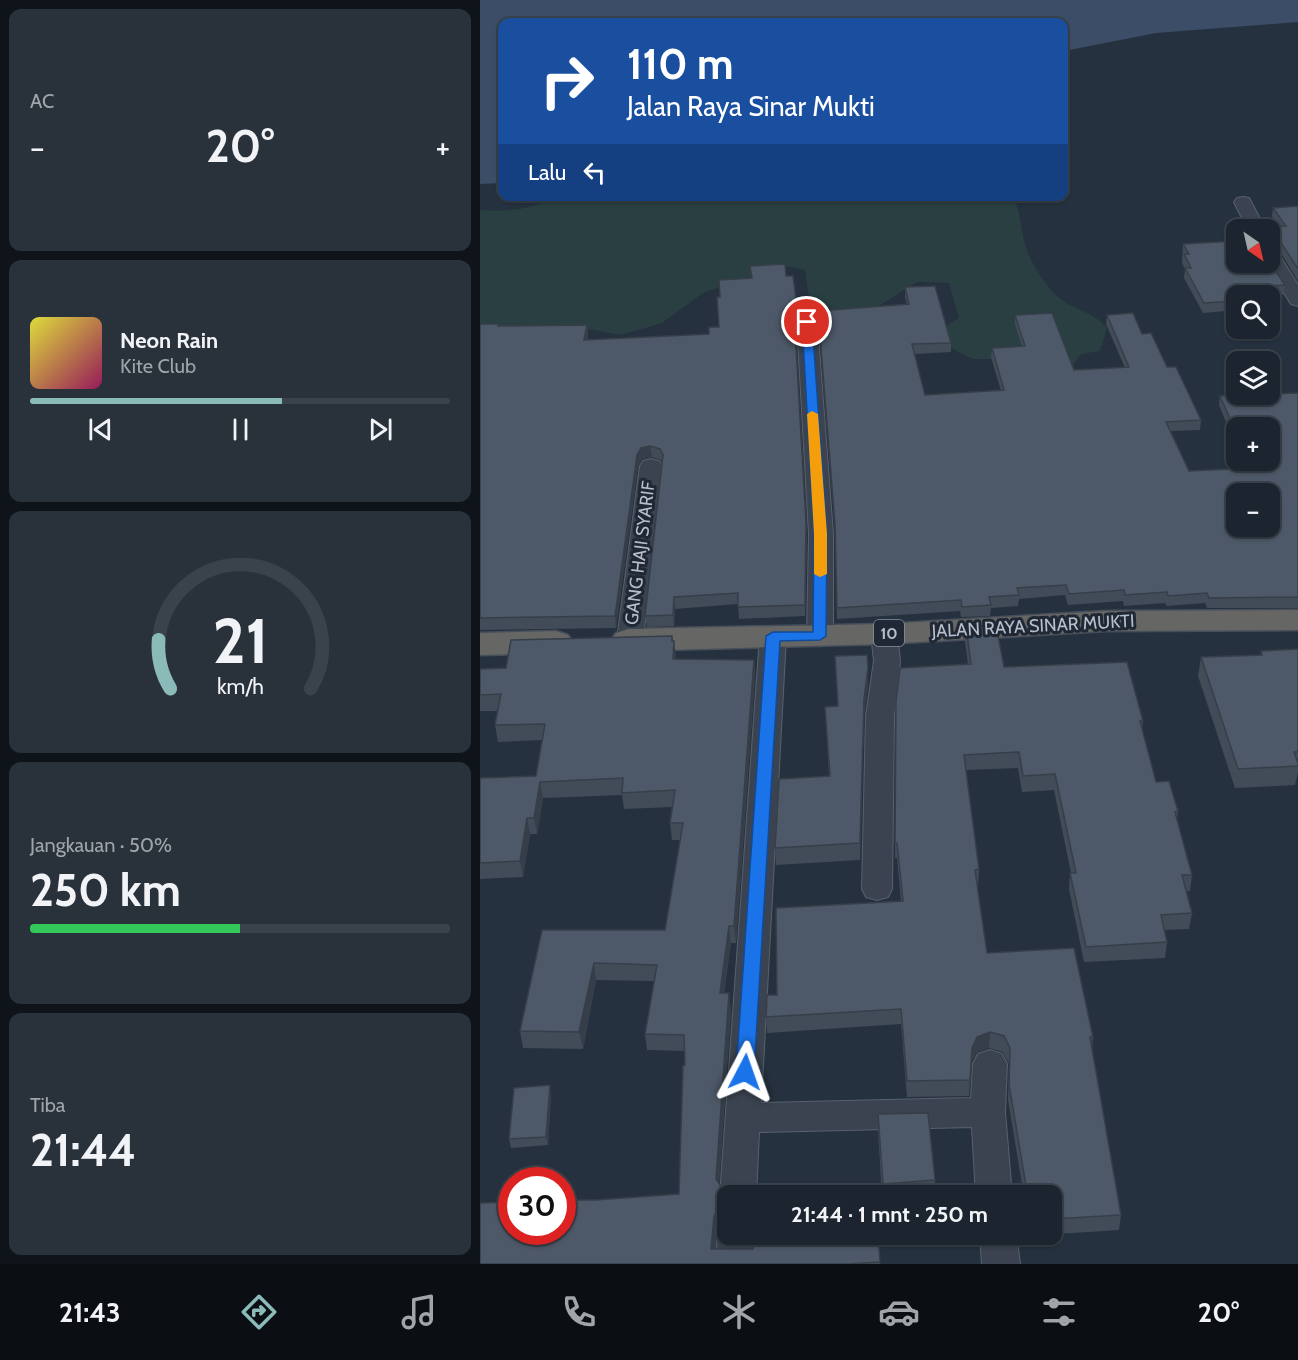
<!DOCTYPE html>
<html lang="id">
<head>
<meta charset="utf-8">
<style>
  :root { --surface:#1c252f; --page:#29313b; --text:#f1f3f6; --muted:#a0a5aa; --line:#3a424b; --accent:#8bbbb9 }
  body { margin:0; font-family:Cabin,sans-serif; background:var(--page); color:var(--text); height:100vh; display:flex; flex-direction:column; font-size:22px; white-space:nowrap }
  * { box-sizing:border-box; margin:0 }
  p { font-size:20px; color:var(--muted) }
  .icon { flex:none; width:33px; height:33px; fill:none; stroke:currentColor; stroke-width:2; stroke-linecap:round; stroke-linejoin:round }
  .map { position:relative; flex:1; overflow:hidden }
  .drawer { display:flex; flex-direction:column; gap:9px; padding:9px; background:#0f141a; width:480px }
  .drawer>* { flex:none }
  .guide { position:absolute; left:18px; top:18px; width:570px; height:183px; border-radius:12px; box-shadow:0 2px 4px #0004,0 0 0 2px var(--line); background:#1a4fa0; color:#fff; overflow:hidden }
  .needle { width:39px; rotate:146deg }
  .tools { position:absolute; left:746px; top:219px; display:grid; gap:12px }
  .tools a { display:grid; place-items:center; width:54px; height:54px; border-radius:12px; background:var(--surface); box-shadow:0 2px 4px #0004,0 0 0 2px var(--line); font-size:30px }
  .speed { position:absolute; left:18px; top:1167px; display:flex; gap:12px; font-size:30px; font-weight:700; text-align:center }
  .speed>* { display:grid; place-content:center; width:78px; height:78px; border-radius:50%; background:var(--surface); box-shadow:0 2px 4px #0004,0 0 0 2px var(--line); line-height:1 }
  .speed .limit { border:9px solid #d22; background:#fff; color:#111 }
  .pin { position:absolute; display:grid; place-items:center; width:51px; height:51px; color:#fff; margin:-26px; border:3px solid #fff; border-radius:50%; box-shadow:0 2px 6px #0007 }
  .me { position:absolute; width:66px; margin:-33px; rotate:4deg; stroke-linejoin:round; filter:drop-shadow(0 0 4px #0008) }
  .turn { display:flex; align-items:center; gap:21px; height:126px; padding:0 30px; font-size:27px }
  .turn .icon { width:78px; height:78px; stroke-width:2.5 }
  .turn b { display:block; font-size:42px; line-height:51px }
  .then { display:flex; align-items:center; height:57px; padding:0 30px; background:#0003; gap:12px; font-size:22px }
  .big { font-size:45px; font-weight:700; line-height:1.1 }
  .drawer .widget { flex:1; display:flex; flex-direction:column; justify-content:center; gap:9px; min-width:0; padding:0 21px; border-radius:12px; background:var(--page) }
  .drawer .dial { align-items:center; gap:0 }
  .dial svg { height:156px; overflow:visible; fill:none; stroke:var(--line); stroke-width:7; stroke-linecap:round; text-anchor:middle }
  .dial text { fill:var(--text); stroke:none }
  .song { display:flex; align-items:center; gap:18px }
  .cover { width:72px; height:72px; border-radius:9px; background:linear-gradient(135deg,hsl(60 70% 55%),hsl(330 70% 35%)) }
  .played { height:6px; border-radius:3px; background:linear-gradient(90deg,var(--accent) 60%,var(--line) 60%) }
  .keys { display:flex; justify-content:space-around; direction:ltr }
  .heat { display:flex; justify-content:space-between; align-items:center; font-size:33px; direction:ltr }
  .charge { height:9px; border-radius:4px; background:linear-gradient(90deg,#34c759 50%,var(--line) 0) }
  .trip { position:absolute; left:237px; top:1185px; width:345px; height:60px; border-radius:12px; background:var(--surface); box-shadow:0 2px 4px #0004,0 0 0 2px var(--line); font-weight:700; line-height:60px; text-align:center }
  .tab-bar { display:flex; height:96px; justify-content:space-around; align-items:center; background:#0b0f13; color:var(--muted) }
  .tab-bar .icon { width:42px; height:42px }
  .tab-bar .active { color:var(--accent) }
  .tab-bar b { font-size:27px; color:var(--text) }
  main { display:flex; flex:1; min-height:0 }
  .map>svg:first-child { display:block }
</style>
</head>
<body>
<main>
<section class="drawer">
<div class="widget"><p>AC</p>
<div class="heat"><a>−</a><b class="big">20°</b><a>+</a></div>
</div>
<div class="widget">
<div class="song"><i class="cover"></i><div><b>Neon Rain</b><p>Kite Club</p></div></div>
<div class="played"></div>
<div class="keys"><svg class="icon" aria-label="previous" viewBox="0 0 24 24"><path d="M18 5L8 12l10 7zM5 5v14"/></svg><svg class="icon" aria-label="pause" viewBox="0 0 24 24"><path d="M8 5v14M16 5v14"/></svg><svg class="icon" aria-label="next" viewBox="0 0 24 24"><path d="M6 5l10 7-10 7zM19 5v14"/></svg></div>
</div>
<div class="widget dial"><svg viewBox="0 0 100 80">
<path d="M14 69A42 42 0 1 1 86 69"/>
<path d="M14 69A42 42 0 0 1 8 44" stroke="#8bbbb9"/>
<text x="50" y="56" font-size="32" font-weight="700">21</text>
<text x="50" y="72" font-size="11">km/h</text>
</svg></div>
<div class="widget"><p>Jangkauan · 50%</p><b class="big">250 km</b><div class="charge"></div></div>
<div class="widget"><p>Tiba</p><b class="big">21:44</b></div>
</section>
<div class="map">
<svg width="818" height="1264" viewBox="0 0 818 1264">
  <rect width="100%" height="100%" fill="#26313f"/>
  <path fill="#293f41" d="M80 196H533C540 212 541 225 544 241 548 258 566 289 581 299 598 312 611 310 627 328L620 351 601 354 587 373 530 359H493L465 345 464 327 479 318 469 283 437 282 389 312 360 316 331 311 325 270 301 265 291 273 261 279 223 293 182 323 141 335 103 328 51 329 0 325V210C31 212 51 209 80 196Z"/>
  <polygon fill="#3c4e67" points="0,0 818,0 818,22 676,33 584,51 584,22 22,22 22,183 0,184"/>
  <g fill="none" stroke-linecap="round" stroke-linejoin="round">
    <g stroke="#58616d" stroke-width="2">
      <g id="minor">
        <polygon points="763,197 769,198 786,230 768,230 754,202 757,198"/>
        <polygon points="789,248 796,250 818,285 818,306 811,304 785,262 789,262"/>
        <polygon points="327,316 334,318 337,322 353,534 353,636 349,642 340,644 331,642 327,636 329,534 317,322 320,318"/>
        <polygon points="171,459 179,461 182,466 163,640 159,646 150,648 141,646 137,640 160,466 163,461"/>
        <polygon points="404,626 413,628 417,634 420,661 414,716 412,889 408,897 397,900 386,897 382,889 386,716 394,661 391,634 395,628"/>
        <polygon points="293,628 302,630 306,636 281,1103 491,1098 493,1064 498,1054 510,1050 522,1054 527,1064 525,1112 532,1196 496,1196 492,1127 279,1132 276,1196 248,1196 248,1208 240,1196 280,636 284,630"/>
        <polygon points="248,1220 248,1234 274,1234 273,1264 235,1264 238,1234 243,1222"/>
        <polygon points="500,1234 536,1234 540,1264 502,1264"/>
      </g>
    </g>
    <g stroke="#454e5a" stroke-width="3">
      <g id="trunk">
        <polygon points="818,610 818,630 626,631 404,644 148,651 136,647 131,640 136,633 148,629 404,624 626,611"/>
        <polygon points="76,631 88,635 93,642 88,649 76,653 0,655 0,633"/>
      </g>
    </g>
    <use href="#minor" fill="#3a434f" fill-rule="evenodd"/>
    <use href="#trunk" fill="#666664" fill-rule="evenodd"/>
  </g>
  <g fill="#424c59">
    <polygon points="818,206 818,281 790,235 791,227 798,226 792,216 793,208"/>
    <polygon points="703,244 805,285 803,295 789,296 756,296 756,310 723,313 704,278 705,269 702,263"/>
    <polygon points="270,266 306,276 317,307 318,317 315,322 327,534 325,616 259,619 258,604 195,609 194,626 167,627 165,616 182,463 181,460 172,457 162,459 158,466 136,628 0,630 0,324 19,326 107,325 108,335 107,340 229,334 239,327 240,297 271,278"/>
    <polygon points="425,287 471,343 471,352 435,354 445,395 521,391 511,357 512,348 542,346 535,324 535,315 594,370 645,368 626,324 627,315 662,334 687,367 721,420 720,430 691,431 709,471 765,468 762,460 789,460 756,428 756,446 739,405 740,396 818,393 818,608 727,608 725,603 687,606 685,603 644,606 643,601 588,605 585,595 539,599 538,606 511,608 510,616 481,617 480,611 357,619 355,533 338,311 427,304 425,297"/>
    <polygon points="486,626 524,667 663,721 662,730 676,782 698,811 697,819 712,875 710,891 706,891 712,913 709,929 684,930 687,942 685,958 604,962 589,889 590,873 591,873 574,790 542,792 538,768 486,770 499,869 498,885 497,885 507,953 613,1037 612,1049 641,1215 639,1230 546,1236 546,1234 572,1234 572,1196 542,1196 543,1190 528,1100 529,1064 523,1052 509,1048 496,1053 491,1064 489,1096 427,1097 421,1024 287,1033 286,1017 297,995 421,901 417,858 415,858 416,701 488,664 485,642"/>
    <polygon points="192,636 196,659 274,660 275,676 256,943 251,943 244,993 251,1010 239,1183 246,1194 251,1196 242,1220 236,1234 235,1249 273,1249 398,1234 400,1264 0,1264 115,1200 199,1194 205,1065 205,1051 167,1050 165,1034 174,981 116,980 103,1049 43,1048 40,1031 62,930 185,930 200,840 192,840 190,823 192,807 144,809 142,795 63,798 57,834 50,834 43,877 0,879 0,778 56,776 62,740 18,742 15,725 18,711 0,711 0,669 26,668"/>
    <polygon points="818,649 818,772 815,785 755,788 718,676 721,657 780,655 781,651"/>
    <polygon points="355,656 388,685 384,716 380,860 296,865 295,848 349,776 345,707 358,706"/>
    <polygon points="71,1094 68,1145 31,1148 29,1139"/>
    <polygon points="398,1114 455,1180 454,1196 402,1196 398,1131"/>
  </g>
  <g fill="#363e49">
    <polygon points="317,307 318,317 315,322 314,312"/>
    <polygon points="107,325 108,335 106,350 104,340"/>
    <polygon points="170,446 172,457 162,459 158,466 136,628 135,616 157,455 161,448"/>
    <polygon points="326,523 327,534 325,616 325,605"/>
    <polygon points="194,597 195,609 194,626 193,615"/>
    <polygon points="192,636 194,652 194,641 196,657 195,675"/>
    <polygon points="274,660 275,676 256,943 254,926"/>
    <polygon points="388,668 388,685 384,716 380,860 384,699"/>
    <polygon points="60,782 63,798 57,834 54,818"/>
    <polygon points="47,818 50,834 43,877 40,861"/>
    <polygon points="249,926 251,943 241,1010 240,993"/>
    <polygon points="114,963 116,980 103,1049 99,1032"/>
    <polygon points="249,993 251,1010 238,1196 236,1179"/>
    <polygon points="510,1032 509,1048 496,1053 491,1064 489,1096 492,1048 497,1037"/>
    <polygon points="70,1085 71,1094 68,1145 66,1137"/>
    <polygon points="247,1202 248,1219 242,1220 236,1234 233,1264 231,1249 234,1217 240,1203"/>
  </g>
  <g fill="#4d5868" stroke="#363e49" stroke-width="1.5" fill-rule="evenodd">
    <polygon points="818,206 818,269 791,227 806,226 793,208"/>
    <polygon points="756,241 756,262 789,262 789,261 805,285 760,288 764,296 756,296 756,301 724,303 705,268 711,268 704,254 709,254 703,244"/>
    <polygon points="305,264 306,276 313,276 317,307 314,312 326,523 325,605 258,607 258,593 194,597 193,615 165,616 183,455 180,449 170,446 161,448 157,455 135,616 0,618 0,324 19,324 18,326 107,325 104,340 229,334 229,327 239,327 237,297 240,297 239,280 272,278 270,266"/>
    <path d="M455 286 471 343 432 344 445 395 524 390 512 348 545 346 535 315 572 313 594 370 649 367 627 315 653 313 662 334 671 333 687 367H696L721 420 686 422 709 471 771 468 768 460H789V428H756V432L740 396 789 394 818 393V597L729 598 727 593 688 596 687 592 645 595 644 590 589 594 586 585 537 588 539 595 509 597 511 605 482 607 481 600 357 608 355 524 338 311 429 304 425 287ZM756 494H789V526H756Z"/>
    <polygon points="516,625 524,667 647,662 663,721 660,721 676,782 689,781 698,811 695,812 712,875 702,875 712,913 681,915 687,942 606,947 590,873 596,873 575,774 543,776 539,752 484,755 499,869 495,870 507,953 594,948 613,1037 610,1037 641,1215 572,1219 572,1196 544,1196 543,1186 546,1186 529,1084 530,1048 524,1036 510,1032 497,1037 492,1048 490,1080 427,1081 421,1009 286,1017 287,995 297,995 296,908 423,901 417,843 415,843 416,701 420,668 491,664 486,626"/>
    <polygon points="192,636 192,641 194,641 193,659 274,660 254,926 249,926 240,993 249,993 236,1179 246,1194 249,1192 249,1182 251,1196 248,1196 248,1202 240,1203 234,1217 231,1249 273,1249 274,1234 398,1234 400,1262 369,1264 0,1264 0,1203 32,1202 32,1232 82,1232 82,1200 115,1200 199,1194 203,1066 205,1065 204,1035 165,1034 177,965 114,963 99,1032 40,1031 62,930 185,930 203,823 190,823 195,790 142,793 143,778 60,782 54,818 47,818 40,861 0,863 0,778 56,776 65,724 15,725 21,694 0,695 0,669 26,668 31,640"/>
    <polygon points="818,649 818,752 814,752 818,763 818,766 758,769 721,657 782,655 781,651"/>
    <polygon points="387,655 388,668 384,699 380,843 295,848 299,779 350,776 345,707 358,706 355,656"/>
    <polygon points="70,1085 66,1137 29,1139 34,1088"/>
    <polygon points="448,1113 455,1180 403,1184 398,1114"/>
    <polygon points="395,1186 396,1196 257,1196"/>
  </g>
  <polygon fill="#1a73e8" stroke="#114b97" stroke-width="1.5" points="327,319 332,322 347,534 346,636 340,640 300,641 274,1072 271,1078 265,1080 258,1078 256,1072 286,636 293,632 333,632 334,534 322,322"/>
  <polygon fill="#f59e0b" points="332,411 338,414 347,534 347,574 340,577 334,574 334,534 327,414"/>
  <g text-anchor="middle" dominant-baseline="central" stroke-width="6" stroke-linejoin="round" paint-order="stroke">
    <rect fill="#1f2834" stroke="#89919d" stroke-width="1.5" x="394" y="620" width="30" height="26" rx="4.5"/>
    <g font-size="16" font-weight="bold" fill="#b7beca">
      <text x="409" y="633">10</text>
    </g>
    <g font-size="18" fill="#b7beca" stroke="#1f2834">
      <text transform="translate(160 553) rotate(-83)">GANG HAJI SYARIF</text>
      <text transform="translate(553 626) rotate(-3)">JALAN RAYA SINAR MUKTI</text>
    </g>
  </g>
</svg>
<div class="tools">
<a><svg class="needle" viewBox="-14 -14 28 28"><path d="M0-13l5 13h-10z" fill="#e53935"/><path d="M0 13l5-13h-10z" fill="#a0a5aa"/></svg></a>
<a><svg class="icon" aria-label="search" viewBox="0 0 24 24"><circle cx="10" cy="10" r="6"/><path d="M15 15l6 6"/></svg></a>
<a><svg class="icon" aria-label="layers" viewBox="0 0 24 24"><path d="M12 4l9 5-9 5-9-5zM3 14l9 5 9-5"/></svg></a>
<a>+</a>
<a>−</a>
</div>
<div class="speed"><div class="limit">30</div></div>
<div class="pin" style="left:327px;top:322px;background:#d93025"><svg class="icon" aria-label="arrive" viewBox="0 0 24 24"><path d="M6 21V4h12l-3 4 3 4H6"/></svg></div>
<svg class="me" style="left:265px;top:1072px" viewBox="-20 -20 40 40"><path d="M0-17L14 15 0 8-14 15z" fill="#1a73e8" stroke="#fff" stroke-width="4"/></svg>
<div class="trip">21:44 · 1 mnt · 250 m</div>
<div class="guide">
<div class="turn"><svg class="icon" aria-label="right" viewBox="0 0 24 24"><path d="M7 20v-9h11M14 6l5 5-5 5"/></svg><div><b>110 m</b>Jalan Raya Sinar Mukti</div></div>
<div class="then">Lalu<svg class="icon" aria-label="left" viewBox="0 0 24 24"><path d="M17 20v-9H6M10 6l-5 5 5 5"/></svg></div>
</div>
</div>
</main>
<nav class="tab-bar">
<b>21:43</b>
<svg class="icon active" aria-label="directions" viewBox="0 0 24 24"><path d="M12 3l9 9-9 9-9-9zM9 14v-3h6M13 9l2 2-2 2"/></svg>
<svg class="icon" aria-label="music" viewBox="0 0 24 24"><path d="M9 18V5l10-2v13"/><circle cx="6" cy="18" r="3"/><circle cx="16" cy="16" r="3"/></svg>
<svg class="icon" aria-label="phone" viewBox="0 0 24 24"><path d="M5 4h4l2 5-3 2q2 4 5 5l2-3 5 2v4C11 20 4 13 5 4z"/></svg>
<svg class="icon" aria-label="climate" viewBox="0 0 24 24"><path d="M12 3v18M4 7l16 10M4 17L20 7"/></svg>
<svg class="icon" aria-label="car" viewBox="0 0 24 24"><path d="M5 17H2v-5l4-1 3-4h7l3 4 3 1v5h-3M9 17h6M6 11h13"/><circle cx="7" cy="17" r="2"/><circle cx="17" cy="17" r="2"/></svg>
<svg class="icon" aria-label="filters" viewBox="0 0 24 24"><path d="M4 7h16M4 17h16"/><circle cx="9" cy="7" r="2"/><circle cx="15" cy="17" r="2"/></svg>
<b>20°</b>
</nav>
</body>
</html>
